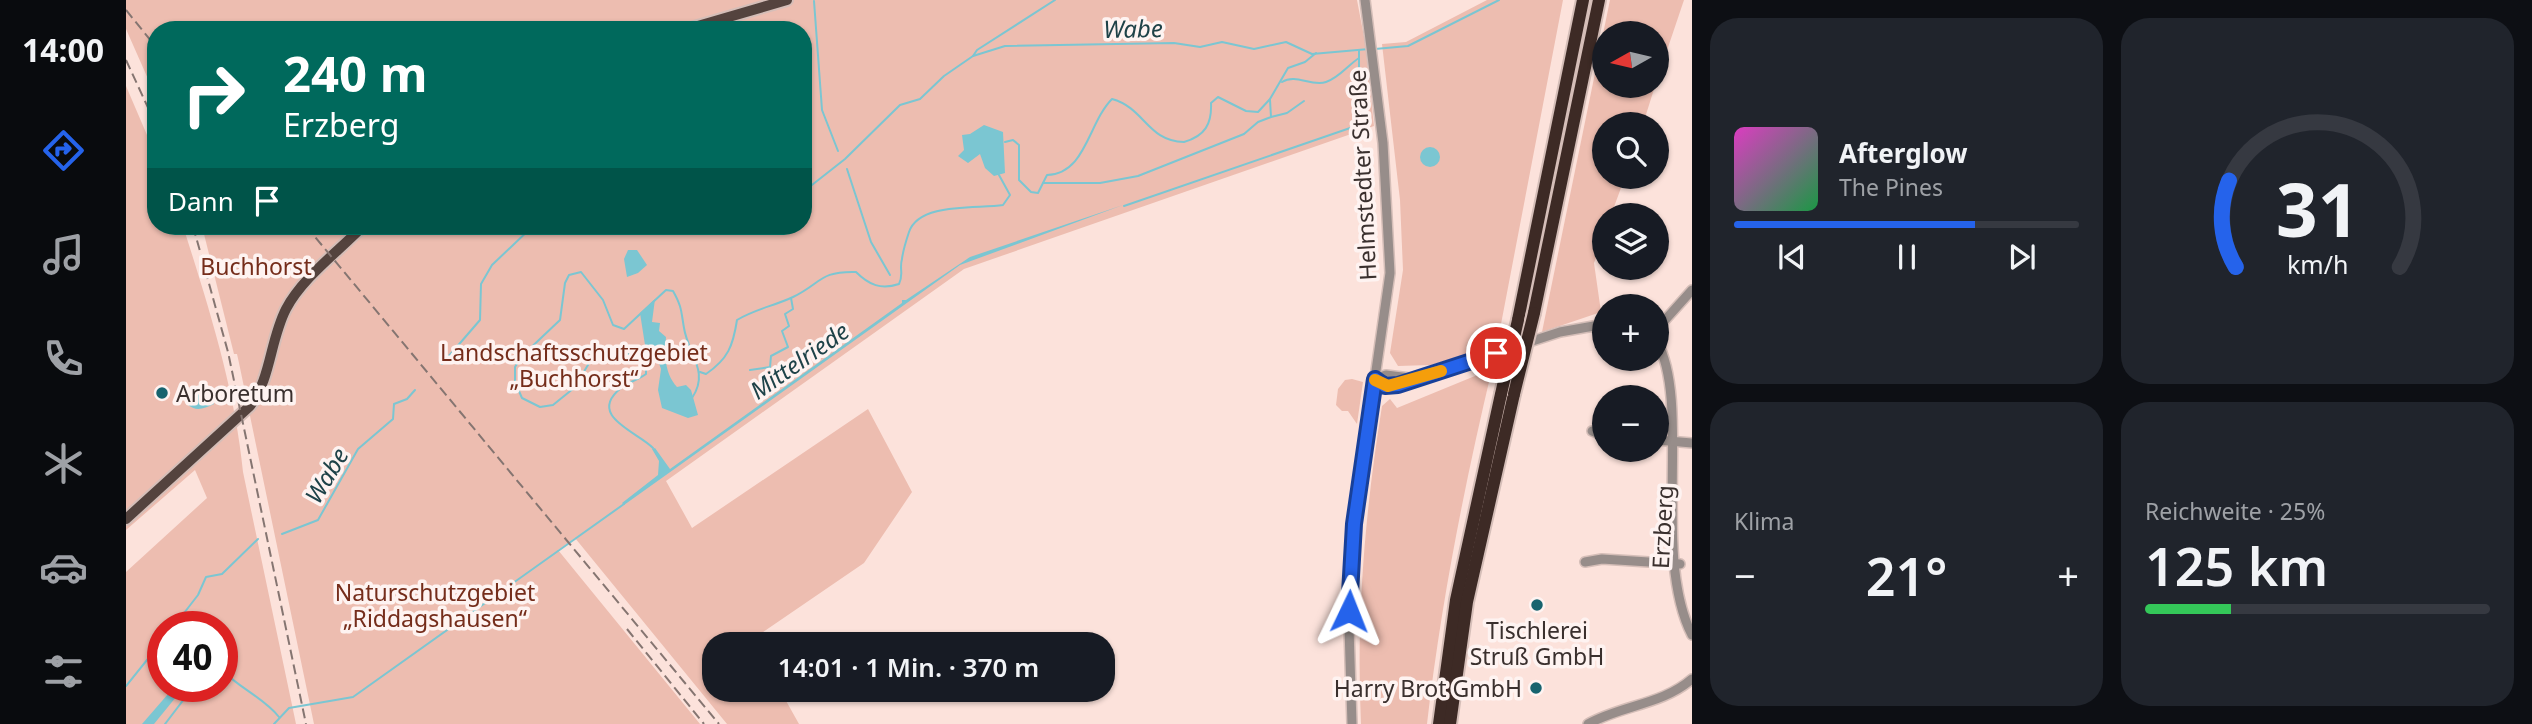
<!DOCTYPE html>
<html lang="de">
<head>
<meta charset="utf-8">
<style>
  :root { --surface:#171b24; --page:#20242c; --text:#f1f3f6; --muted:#9ea1a6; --line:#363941; --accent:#2563eb }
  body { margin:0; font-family:"Noto Sans",sans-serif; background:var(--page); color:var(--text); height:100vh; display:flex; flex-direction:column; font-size:26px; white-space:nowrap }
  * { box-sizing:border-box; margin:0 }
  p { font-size:23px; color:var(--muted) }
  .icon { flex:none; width:38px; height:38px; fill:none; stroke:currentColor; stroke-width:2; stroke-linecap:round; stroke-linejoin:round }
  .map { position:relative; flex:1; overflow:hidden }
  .drawer { display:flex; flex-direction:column; gap:18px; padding:18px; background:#0d0f14; width:840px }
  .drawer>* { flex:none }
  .hud { position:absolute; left:21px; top:21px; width:665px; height:214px; border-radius:28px; box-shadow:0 2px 5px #0004; background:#00695c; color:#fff; overflow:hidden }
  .needle { width:46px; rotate:262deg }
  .buttons { position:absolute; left:1466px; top:21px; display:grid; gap:14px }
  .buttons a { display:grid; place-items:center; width:77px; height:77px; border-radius:50%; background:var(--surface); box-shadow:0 2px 5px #0004; font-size:35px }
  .speed { position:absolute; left:21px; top:611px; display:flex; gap:14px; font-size:35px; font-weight:700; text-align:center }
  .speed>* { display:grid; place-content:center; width:91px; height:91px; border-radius:50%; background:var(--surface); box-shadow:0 2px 5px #0004; line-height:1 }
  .speed .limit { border:10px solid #d22; background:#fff; color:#111 }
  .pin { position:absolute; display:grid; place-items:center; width:60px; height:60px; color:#fff; margin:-30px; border:4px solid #fff; border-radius:50%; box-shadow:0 2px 7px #0007 }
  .me { position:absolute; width:77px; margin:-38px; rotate:2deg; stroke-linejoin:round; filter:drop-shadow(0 0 5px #0008) }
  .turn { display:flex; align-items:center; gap:24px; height:147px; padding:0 21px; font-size:32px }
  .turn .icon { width:91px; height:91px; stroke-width:2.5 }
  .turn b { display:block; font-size:49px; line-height:60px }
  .then { display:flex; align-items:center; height:66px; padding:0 21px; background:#0003; gap:14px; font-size:26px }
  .big { font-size:52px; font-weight:600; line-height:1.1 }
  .drawer .card { flex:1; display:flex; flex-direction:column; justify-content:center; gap:10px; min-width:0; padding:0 24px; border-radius:28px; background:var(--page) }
  .drawer .dial { align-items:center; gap:0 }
  .dial svg { height:182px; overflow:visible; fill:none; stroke:var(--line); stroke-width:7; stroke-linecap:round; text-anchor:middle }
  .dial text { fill:var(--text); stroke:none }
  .song { display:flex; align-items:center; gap:21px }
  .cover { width:84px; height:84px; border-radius:10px; background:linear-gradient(135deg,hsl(310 70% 55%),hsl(140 70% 35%)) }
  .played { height:7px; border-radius:4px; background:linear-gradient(90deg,var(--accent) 70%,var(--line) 70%) }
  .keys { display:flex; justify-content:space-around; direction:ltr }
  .heat { display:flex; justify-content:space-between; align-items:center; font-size:38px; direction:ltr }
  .charge { height:10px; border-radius:5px; background:linear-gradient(90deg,#34c759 25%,var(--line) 0) }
  .drawer .tiles { flex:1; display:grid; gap:18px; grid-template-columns:repeat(2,1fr) }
  .trip { position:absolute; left:576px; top:632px; width:413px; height:70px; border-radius:28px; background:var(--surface); box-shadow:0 2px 5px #0004; font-weight:600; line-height:70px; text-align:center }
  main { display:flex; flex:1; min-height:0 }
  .tabs { display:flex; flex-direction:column; width:126px; justify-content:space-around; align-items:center; background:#090b0e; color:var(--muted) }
  .tabs .icon { width:49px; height:49px }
  .tabs .current { color:var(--accent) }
  .tabs b { font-size:32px; color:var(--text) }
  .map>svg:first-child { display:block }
</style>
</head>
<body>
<main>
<nav class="tabs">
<b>14:00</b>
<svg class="icon current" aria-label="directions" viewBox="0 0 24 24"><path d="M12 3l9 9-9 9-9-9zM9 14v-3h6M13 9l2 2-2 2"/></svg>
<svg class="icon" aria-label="music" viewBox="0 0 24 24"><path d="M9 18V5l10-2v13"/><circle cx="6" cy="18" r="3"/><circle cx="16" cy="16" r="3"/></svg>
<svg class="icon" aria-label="phone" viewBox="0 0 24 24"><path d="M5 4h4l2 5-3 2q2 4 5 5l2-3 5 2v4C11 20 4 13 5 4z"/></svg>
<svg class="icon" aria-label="climate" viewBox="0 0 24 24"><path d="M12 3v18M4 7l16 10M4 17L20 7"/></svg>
<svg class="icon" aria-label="car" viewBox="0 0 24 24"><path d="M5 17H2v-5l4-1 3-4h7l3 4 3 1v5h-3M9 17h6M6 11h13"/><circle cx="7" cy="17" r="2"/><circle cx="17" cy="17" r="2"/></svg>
<svg class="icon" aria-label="filters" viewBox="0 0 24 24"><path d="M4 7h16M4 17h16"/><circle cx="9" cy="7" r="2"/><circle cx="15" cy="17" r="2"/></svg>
</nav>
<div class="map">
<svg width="1566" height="724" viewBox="0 0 1566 724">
  <rect width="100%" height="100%" fill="#fce2db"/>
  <g fill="#edbdb0" fill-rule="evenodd">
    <polygon points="0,0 1231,0 1239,42 1248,126 838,269 540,481 566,528 742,409 786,492 738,563 627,639 630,644 588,644 588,690 654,690 673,724 601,724 449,538 432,550 574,724 188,724 113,363 111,354 108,354 76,226 677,226 677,30 30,30 30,97 0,29"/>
    <polygon points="1361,0 1437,0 1371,345 1305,365 1272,366 1264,353 1277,270 1274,200 1256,44 1280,42"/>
    <polygon points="1484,0 1558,0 1531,80 1531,33 1479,33 1479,86 1529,86 1517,124 1479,124 1479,177 1499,177 1485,215 1479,215 1479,234 1468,263 1475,312 1416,332"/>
    <path d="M0 86 30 156V226H57C82 305 109 389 117 472L170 724H0V572L81 498 69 470 0 530ZM37 626H96V686H37Z"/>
    <path d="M1366 369C1338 487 1315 603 1301 724H1235C1230 616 1239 512 1256 406L1264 399 1271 408Z"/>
    <polygon points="1226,379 1237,382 1231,424 1222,411 1216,411 1210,405 1212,389 1219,380"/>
  </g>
  <g fill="#7bc6d2">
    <polygon points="858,125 877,132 879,173 868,176 859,168 854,154 842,163 832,156 838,150 836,135 844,134"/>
    <circle cx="1304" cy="157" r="10"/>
    <polygon points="997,205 834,265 498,505 496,503 532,475 533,461 526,449 529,448 544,469 776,303 776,300 780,300 844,257"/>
    <polygon points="502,250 511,250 521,265 512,273 501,277 498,259"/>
    <path d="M529 299 526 322 534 323 533 331 540 337C539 356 538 372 551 387L560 385 565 390 572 415 562 418 536 408 532 390 535 369 530 355 519 345 514 313Z"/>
    <path d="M80 387 87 393 88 404C77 409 70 412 61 404L64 393Z"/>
    <polygon points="49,686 59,686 28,724 16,724"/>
  </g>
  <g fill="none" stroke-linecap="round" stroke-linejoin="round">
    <g stroke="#7bc6d2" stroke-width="2">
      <polyline points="688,1 696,110 712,151"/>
      <polyline points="1249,49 1282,46 1373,0"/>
      <polyline points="847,56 851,50 929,0"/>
      <polyline points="1233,69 1233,50"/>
      <path d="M1156 82C1170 73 1185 87 1200 82 1213 78 1222 65 1233 58"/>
      <polyline points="1145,117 1161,113 1178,101"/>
      <path d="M879 142 887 140 893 145V180L905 192 912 193 921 175C960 174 962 123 986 99 1019 108 1021 141 1058 142 1079 136 1086 124 1085 103L1092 97 1120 111 1132 112 1144 99 1162 68 1179 62 1190 53"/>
      <polyline points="721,169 745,242 764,275"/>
      <polyline points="917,183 974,183 1012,176 1118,134 1132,122 1145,117 1144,100"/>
      <polyline points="677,192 719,159 774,105 794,99 818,76 847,56 879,46 1048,43 1074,47 1096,42 1128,49 1160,42 1186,54 1243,49"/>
      <polyline points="998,206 1227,127 1234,104 1233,85"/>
      <polyline points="529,226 556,234 627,226"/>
      <polyline points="842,260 853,256"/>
      <polyline points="316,364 354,320 355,284 366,265 407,226"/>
      <polyline points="624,370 644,367 645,356 662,347 656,331 663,326 659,314 667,309 665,298"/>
      <path d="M574 372 580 374C602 359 607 346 611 320 629 309 648 306 667 297 696 283 693 271 730 272 743 285 755 290 773 284 778 274 773 269 776 259 777 250 780 241 783 232 793 202 851 209 877 205L884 195 873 175"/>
      <path d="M527 448C512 432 460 416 495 388 502 382 512 380 520 374V366L515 358 487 350 465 360 448 388 427 405 414 407 396 398 389 382V367L396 356 434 320 439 283 443 275 455 272 477 300 487 325 498 329 540 290 547 291C556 307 555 311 558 328 562 354 584 372 566 398"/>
      <polyline points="156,534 192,520 232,449 267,419 268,404 281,399 289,390"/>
      <polyline points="48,626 72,595 80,577 96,574 132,539"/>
      <path d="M96 670C113 688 138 698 153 717"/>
      <polyline points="0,686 37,640"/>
      <polyline points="89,686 94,691"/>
      <polyline points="39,724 68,686"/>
      <polyline points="148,724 163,708 227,697 498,504"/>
    </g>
    <g stroke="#d5beb8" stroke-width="12">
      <g id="minor">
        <polyline points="1531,329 1566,290"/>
        <path d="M1531 342C1566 404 1525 555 1566 635"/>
        <polyline points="1249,379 1259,386 1272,385 1434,332 1479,324"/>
        <polyline points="1249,379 1260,375 1284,378"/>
        <polyline points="1466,431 1479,436"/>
        <polyline points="1531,440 1566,443"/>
        <polyline points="1459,562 1476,559 1554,564"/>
        <polyline points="1226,724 1223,628 1228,524 1264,273 1257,143 1239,0"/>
        <path d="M1462 724C1496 705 1536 705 1566 679"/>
      </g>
    </g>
    <g stroke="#d5beb8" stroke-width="14">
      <g id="major">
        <polyline points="558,30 661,0"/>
        <path d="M0 519 124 406C145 379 144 340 160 309 177 277 212 252 237 226"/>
      </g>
    </g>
    <g stroke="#d5beb8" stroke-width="16">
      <g id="highway">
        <polyline points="1408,313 1473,0"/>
        <polyline points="1392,320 1457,0"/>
        <polyline points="1313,724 1330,600 1375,394"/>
        <polyline points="1324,724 1341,602 1388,394"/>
      </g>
    </g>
    <use href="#minor" stroke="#978d8a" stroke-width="9"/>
    <use href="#major" stroke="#54433e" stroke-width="10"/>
    <use href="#highway" stroke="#3d2a25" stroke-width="12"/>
    <g stroke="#857571" stroke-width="2" stroke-dasharray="10 5" stroke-linecap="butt">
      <polyline points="0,10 30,47"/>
      <polyline points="0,60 30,125"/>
      <polyline points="67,226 102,352 180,724"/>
      <polyline points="180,226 593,724"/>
      <polyline points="501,629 578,724"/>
    </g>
    <g stroke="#d5beb8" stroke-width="16" stroke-linecap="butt">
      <g id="highway-bridge">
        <polyline points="1375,394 1392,320"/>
        <polyline points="1388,394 1408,313"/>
      </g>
    </g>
    <use href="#highway-bridge" stroke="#3d2a25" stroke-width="12"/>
  </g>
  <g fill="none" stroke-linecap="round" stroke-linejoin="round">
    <g stroke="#184099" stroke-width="18">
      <polyline id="route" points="1223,611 1228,524 1249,379 1259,386 1272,385 1370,353"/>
    </g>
    <use href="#route" stroke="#2563eb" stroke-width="12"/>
    <polyline stroke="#f59e0b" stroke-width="12" points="1249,380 1262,386 1315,371"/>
  </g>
  <g fill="#17636e" stroke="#fef3f1" stroke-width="2.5">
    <circle cx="36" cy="393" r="7"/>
    <circle cx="1411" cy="605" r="7"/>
    <circle cx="1410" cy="688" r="7"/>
  </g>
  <g text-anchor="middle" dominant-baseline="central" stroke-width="7" stroke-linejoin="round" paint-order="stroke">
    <g font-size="23" fill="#3a302e" stroke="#fef3f1">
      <text transform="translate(1236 175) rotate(-93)">Helmstedter Straße</text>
      <text transform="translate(1536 527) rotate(-87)">Erzberg</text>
    </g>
    <g font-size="23" fill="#752d1b" stroke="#fef3f1">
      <text x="130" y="266">Buchhorst</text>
      <text x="448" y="352">Landschaftsschutzgebiet<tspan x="448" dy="26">„Buchhorst“</tspan></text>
      <text x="309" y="592">Naturschutzgebiet<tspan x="309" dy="26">„Riddagshausen“</tspan></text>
    </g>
    <g font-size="23" fill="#3a302e" stroke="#fef3f1" text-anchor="start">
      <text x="50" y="393">Arboretum</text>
      <text x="1411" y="630" text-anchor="middle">Tischlerei<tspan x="1411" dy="26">Struß GmbH</tspan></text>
      <text x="1396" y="688" text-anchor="end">Harry Brot GmbH</text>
    </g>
    <g font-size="24" font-style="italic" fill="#1e4248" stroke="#fef3f1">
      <text transform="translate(1007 28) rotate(-1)">Wabe</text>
      <text transform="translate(673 360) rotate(-35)">Mittelriede</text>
      <text transform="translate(200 475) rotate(-59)">Wabe</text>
    </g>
  </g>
</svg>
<div class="buttons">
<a><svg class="needle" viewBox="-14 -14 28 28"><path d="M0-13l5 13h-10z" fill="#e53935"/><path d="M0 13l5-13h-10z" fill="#9ea1a6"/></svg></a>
<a><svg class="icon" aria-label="search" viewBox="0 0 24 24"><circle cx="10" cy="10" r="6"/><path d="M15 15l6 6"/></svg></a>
<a><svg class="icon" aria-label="layers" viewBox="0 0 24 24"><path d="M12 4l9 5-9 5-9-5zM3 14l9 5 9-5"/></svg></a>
<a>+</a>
<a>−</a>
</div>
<div class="speed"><div class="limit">40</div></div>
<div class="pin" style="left:1370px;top:353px;background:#d93025"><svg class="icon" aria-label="arrive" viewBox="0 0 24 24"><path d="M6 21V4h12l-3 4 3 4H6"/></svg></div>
<svg class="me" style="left:1223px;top:611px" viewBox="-20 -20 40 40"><path d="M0-17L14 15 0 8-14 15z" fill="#2563eb" stroke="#fff" stroke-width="4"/></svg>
<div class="trip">14:01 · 1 Min. · 370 m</div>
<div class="hud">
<div class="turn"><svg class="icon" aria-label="right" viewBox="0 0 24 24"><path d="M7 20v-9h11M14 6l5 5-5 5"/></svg><div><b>240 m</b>Erzberg</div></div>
<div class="then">Dann<svg class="icon" aria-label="arrive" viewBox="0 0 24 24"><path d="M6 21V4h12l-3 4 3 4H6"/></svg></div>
</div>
</div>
<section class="drawer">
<div class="tiles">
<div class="card">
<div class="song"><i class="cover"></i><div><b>Afterglow</b><p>The Pines</p></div></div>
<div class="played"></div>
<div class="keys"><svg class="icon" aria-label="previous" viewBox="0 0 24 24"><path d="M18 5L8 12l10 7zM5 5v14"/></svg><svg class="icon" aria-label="pause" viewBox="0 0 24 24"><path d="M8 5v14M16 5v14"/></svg><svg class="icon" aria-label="next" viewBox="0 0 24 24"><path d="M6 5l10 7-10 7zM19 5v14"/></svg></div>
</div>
<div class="card dial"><svg viewBox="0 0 100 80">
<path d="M14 69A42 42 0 1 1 86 69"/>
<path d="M14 69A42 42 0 0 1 11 31" stroke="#2563eb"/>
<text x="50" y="56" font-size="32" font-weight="700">31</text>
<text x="50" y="72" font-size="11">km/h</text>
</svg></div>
<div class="card"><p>Klima</p>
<div class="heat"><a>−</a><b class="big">21°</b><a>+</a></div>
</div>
<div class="card"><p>Reichweite · 25%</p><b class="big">125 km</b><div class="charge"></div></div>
</div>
</section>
</main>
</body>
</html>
